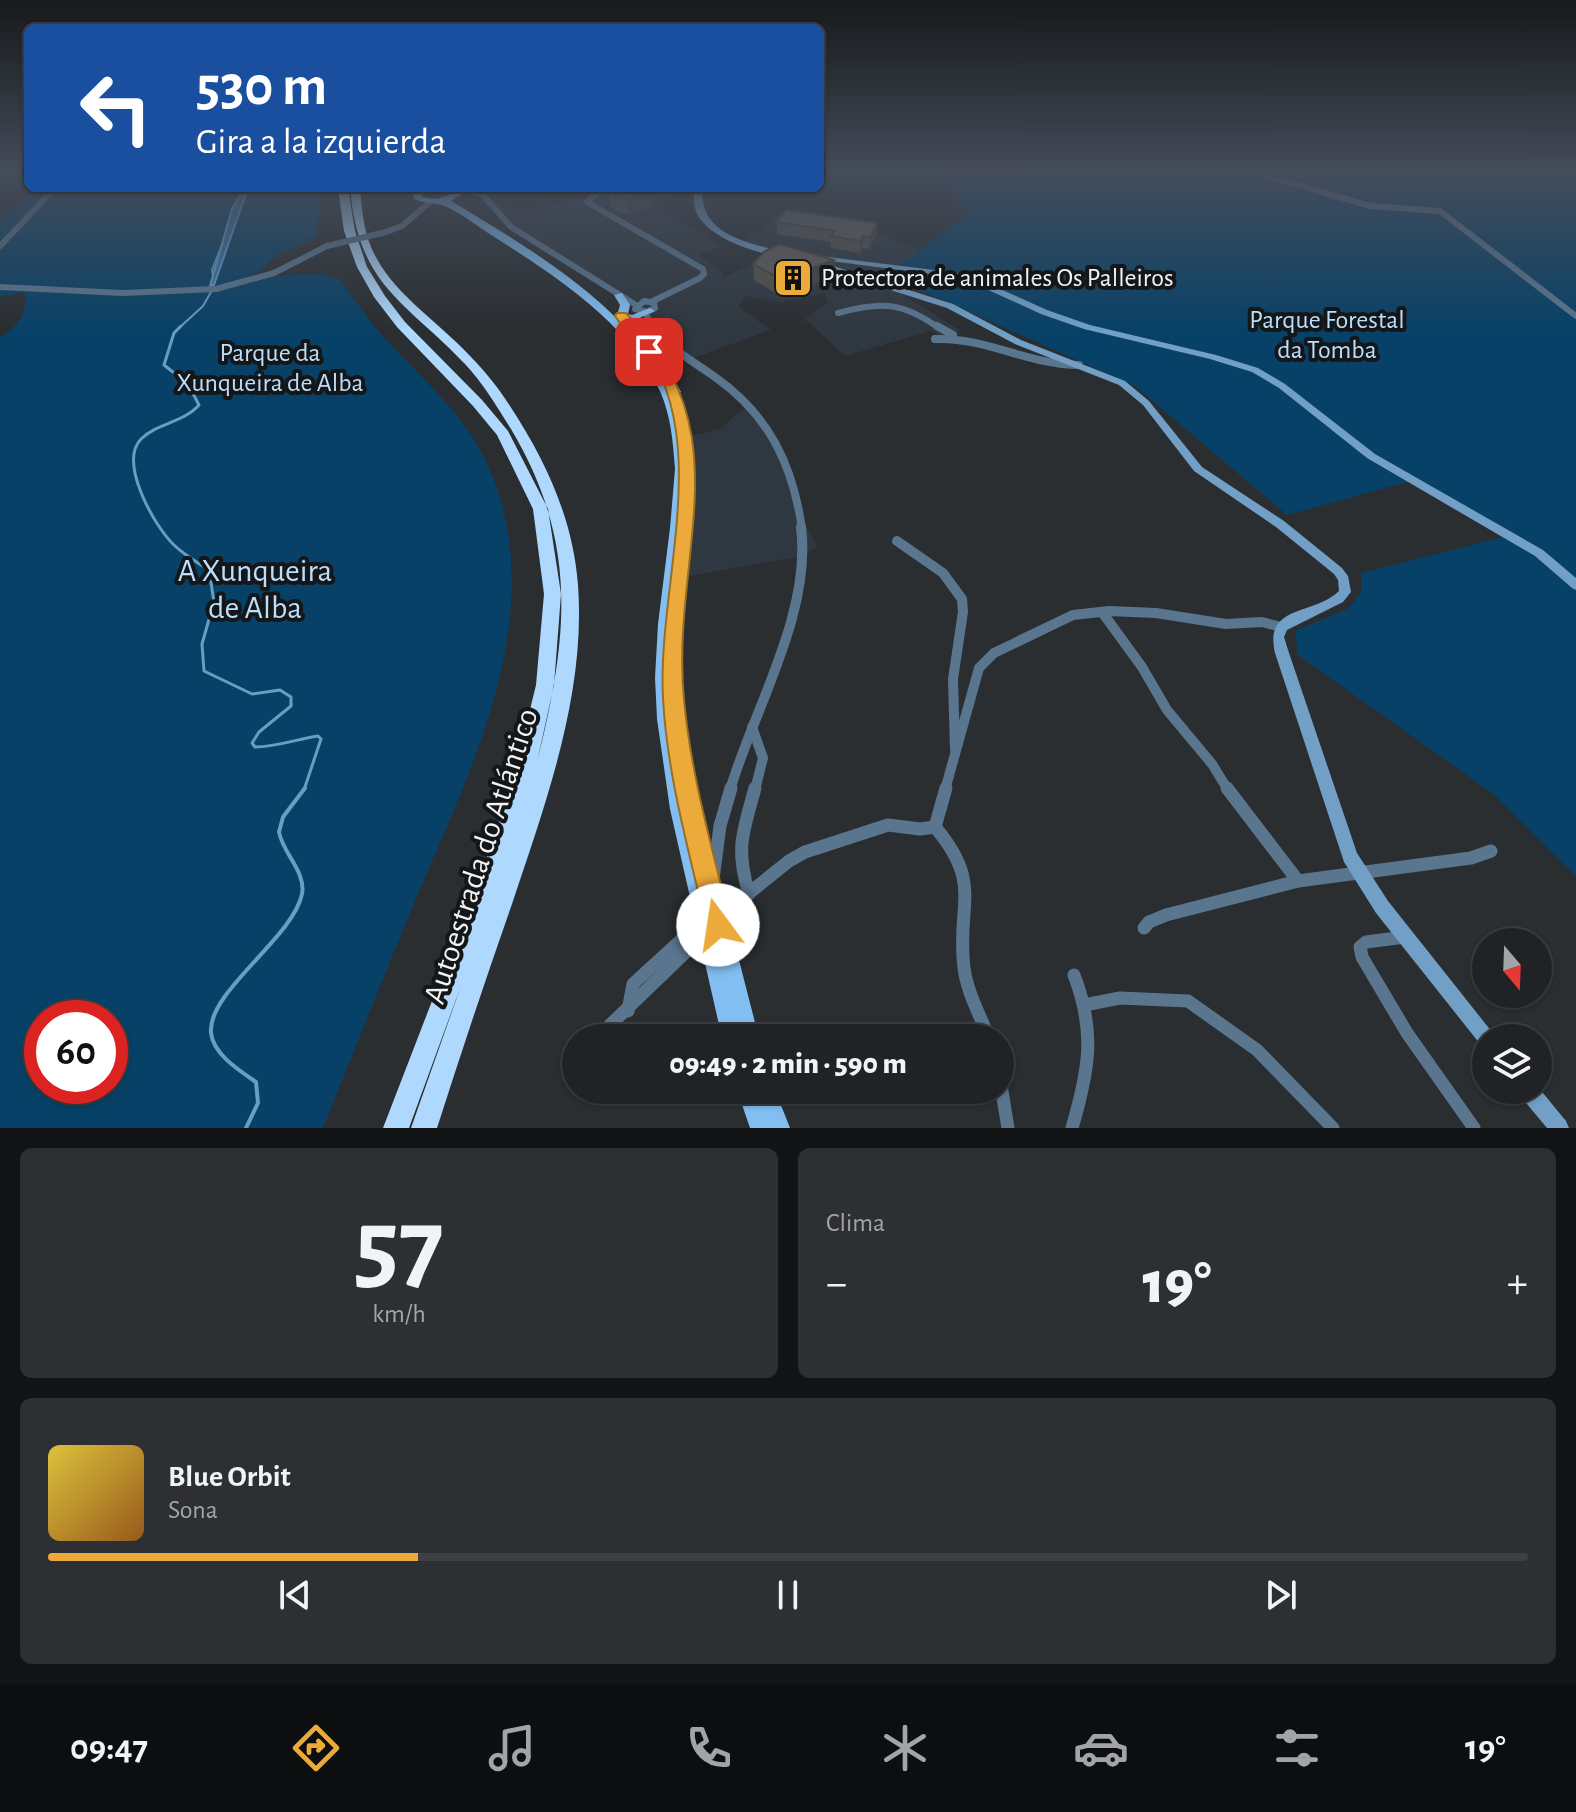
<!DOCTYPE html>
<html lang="es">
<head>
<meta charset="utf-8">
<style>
  :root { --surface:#202225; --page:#2d2f32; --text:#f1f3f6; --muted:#a2a4a7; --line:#3d3f42; --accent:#ebaa39 }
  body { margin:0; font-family:"Alegreya Sans",sans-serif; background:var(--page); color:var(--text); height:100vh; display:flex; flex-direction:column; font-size:30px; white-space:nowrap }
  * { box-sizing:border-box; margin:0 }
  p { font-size:26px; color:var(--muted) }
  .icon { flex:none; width:44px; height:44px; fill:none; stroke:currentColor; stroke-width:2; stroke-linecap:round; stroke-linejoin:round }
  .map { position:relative; height:1128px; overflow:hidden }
  .panel { display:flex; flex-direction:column; gap:20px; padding:20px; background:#121314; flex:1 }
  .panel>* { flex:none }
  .top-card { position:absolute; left:24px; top:24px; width:800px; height:168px; border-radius:12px; box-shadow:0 2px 6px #0004,0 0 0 2px var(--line); background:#1a4fa0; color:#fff; overflow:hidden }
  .needle { width:52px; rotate:161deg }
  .fabs { position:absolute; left:1472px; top:928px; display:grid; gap:16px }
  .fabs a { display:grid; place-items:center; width:80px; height:80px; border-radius:50%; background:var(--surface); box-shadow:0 2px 6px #0004,0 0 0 2px var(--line); font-size:40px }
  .speed { position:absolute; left:24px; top:1000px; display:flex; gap:16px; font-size:40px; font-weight:700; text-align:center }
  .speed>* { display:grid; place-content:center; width:104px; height:104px; border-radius:50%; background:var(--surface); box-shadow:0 2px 6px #0004,0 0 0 2px var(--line); line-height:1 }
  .speed .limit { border:12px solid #d22; background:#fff; color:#111 }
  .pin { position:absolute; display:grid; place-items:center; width:68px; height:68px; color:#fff; margin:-34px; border-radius:16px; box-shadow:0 4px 12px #0006 }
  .me { position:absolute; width:88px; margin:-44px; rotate:346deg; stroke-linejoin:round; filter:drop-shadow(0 0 6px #0008) }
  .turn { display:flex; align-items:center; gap:28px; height:168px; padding:0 40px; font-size:36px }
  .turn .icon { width:104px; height:104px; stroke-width:2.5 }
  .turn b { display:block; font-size:56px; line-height:68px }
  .big { font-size:60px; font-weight:800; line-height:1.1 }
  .panel .tile { flex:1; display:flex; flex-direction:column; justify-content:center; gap:12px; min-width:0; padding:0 28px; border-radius:12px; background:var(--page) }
  .panel .dial { align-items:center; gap:0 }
  .dial b { font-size:104px; line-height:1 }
  .song { display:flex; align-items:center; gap:24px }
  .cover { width:96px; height:96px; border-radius:12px; background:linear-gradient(135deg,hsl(50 70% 55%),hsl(30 70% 35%)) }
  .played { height:8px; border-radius:4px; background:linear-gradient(90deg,var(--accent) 25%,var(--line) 25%) }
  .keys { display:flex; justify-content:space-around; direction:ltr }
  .heat { display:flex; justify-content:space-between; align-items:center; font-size:44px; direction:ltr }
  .panel .tiles { flex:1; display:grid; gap:20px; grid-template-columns:1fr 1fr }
  .tile:last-child { grid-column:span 2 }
  .trip { position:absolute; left:562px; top:1024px; width:452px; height:80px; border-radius:40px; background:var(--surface); box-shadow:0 2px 6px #0004,0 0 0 2px var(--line); font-weight:800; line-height:80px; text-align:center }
  .tabs { display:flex; height:128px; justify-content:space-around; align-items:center; background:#0d0e0f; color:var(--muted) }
  .tabs .icon { width:56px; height:56px }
  .tabs .on { color:var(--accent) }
  .tabs b { font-size:36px; color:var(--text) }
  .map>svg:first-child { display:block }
</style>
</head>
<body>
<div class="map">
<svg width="1576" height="1128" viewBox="0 0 1576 1128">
  <rect width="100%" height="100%" fill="#2a2e31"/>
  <g fill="#2f3840">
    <polygon points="586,188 690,188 657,204 720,246 698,255 723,271 722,278 778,254 743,243 780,213 857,224 920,250 887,275 885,284 961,331 948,339 931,331 845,356 805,319 828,303 825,293 780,302 745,296 738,306 771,330 691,359 665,341 650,346 646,314 499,217 498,206 512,208 517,213 564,202 588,193"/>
    <polygon points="750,407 775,441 803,521 818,546 802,556 679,578 687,476 686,437 720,429 739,412"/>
  </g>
  <g fill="#084167" fill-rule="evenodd">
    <polygon points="939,173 1576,173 1576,876 1492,793 1298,655 1295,631 1349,608 1361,592 1361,573 1512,535 1418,479 1287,515 1135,386 887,275 968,213"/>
    <path d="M34 188H323L315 238 279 254 256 273 238 280 246 284C268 277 318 267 339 279 352 294 362 312 375 327 413 372 466 412 489 468 552 613 470 771 414 903 383 978 353 1053 323 1128H0V338C17 326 25 318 26 296L23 293 0 296V218L21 204ZM42 1018H110V1086H42Z"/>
  </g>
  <polygon fill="#2e78b0" stroke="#689dc4" stroke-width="2" points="244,188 248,188 214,285 210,286 232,209"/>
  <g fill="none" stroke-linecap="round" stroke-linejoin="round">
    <g stroke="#689dc4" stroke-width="2">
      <polyline points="213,276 212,270 223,242"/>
      <polyline points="179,328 203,306 211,292"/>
    </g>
    <path stroke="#689dc4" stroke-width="3" d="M181 326 174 333 164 365 188 384 199 405C183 423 157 423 141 439 118 463 155 527 174 545 184 555 197 562 209 570L214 602 202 644 204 671 252 694 280 690 291 697V706L259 732 252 743 255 747C277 747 297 739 318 736L321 739 304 790"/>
    <path stroke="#689dc4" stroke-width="4" d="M246 1128 258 1103 256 1082C240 1071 213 1054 211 1033 207 992 293 938 302 894 306 871 283 854 279 832L283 817 305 788"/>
    <g stroke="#5a768f" stroke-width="6">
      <polyline points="1257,173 1370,206 1440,211 1576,316"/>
      <polyline points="458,188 482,194"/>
      <polyline points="613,188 597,193 587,202 703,269 704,274 700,278 651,302"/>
      <polyline points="482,194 511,227 636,305"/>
      <polyline points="386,232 402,226 430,202"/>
      <polyline points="0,246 55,188"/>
      <polyline points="0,287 123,293 216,289 274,273 327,246"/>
      <polygon points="644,301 654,303 655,308 647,312 635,309"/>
      <path d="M838 313C882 301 902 302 939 328"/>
      <polyline points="646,314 653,328"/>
    </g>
    <g stroke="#5a768f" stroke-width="8">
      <path d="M652 326C669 349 693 361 715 377 769 415 793 465 802 529"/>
      <polyline points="937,326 953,335"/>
      <path d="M935 339C985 337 1029 365 1079 365"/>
    </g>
    <g stroke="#5a768f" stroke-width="10">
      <polyline points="897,541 943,573 962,599 963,612 953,679 955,749"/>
      <polyline points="1102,612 1142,667 1167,710 1212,764 1228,790"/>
      <polyline points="752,727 763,758 755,790"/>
      <path d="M730 790C754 709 812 613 801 527"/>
      <polyline points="945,790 979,668 994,653 1073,615 1109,611 1156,613 1226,624 1262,622 1281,627"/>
    </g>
    <g stroke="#5a768f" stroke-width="13">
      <polyline points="1227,788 1298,881"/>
      <polyline points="935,827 946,788"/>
      <polyline points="713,879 720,826 731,788"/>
      <path d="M749 894C735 847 743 833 755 788"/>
      <path d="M733 906 789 861 805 852 888 825 920 829 935 827C984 885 956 904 964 968 967 992 980 1015 989 1038"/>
      <polyline points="1144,928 1149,922 1166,915 1298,881 1471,858 1491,851"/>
      <polyline points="1405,937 1366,942 1360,947 1362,957 1407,1033 1474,1128"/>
      <polyline points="1084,1005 1120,998 1188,1001 1257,1050 1333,1128"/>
      <polyline points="628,1011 633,984 680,941 703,911"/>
      <polyline points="609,1026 690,948"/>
      <polyline points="1000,1079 1008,1128"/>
      <path d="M1072 1128C1089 1070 1096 1032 1074 975"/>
    </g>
    <g fill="#719fc6" fill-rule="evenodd">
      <path d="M694 188H702C700 235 746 242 783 252V256C758 255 709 238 697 214 693 205 694 197 694 188Z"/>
      <polygon points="812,255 967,274 1047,310 1090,325 1216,355 1258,368 1285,384 1375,454 1543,550 1576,578 1576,590 1572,588 1535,556 1367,458 1279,388 1252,372 1210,359 1084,329 1041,314 962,278 815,259 812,259"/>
      <path d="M818 263H824L953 304 1021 340 1125 381 1149 401 1202 467 1284 521 1342 568 1348 576 1351 592 1343 602 1287 630 1284 637 1289 653 1357 853 1388 901 1492 1032 1495 1038H1486V1047L1480 1044 1376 913 1344 862 1275 653C1264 604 1313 616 1339 591L1338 580 1334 574 1276 527 1194 471 1143 405 1119 385 1015 344 947 308 818 267Z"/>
      <polygon points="1538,1087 1566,1121 1569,1128 1547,1128 1521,1097 1519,1090 1538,1090"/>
    </g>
    <g fill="#82bef1" fill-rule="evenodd">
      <path d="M419 188H428L421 196C433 201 444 199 455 191L453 188H461L462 194 451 201C521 243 610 295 655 365L645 347 614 315 618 312 620 305 614 295 622 293 630 305 628 314 632 315 650 308 655 311 633 321 655 346 681 392 673 395C701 468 678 546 673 622L679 623 681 627V674L679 678 671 680V689L679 690 681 695 694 785 759 1038H722L670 809 657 719 655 678 658 624 670 528 675 469C673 442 671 416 660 391 628 323 557 277 496 238 480 228 465 216 449 208 439 202 425 204 414 199L413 193Z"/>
      <polygon points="737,1090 775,1090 790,1128 750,1128"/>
    </g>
    <path fill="#aed8fd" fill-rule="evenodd" d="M338 188H348L355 231 367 267 385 296 405 322 482 400 508 431 548 509 561 594 554 685 537 762C568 638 579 543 511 429 497 407 483 383 465 364 404 300 359 287 350 188H360C362 208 363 228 371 247 388 287 425 312 455 341 476 361 495 382 510 406 546 461 573 519 578 585 586 694 546 802 512 904 486 978 461 1053 437 1128H411L462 983 409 1128H383L481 874 513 779 536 685 544 594 533 509 497 435 473 406 397 327 374 297 357 267 344 231Z"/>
    <polyline stroke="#5a768f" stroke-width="6" points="327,246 386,232"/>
    <polyline stroke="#5a768f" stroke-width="13" points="690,948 733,906"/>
  </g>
  <g fill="#54514d">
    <polygon points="623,188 684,188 684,189 660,197 653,194 654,205 629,215 611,208 609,193"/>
    <polygon points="777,222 878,223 877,235 869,249 862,248 860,253 831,248 831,242 777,234"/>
    <polygon points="834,260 834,276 782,297 754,280 753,264"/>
  </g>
  <g fill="#45423f">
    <polygon points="659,188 684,188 684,189 660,197"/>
    <polygon points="652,190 654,205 629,215 627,199"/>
    <polygon points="878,223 877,235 869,249 870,237"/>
    <polygon points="863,236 862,248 860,253 860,241"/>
    <polygon points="834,260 834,276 782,297 782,280"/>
  </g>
  <g fill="#625e5a" stroke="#45423f" stroke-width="2">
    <polygon points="623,188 648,188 652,190 627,199 609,193"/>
    <polygon points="786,210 878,223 870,237 863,236 860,241 831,236 835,231 777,222"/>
    <polygon points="780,244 834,260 782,280 753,264 765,251"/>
  </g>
  <linearGradient id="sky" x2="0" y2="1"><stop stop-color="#17191b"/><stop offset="0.52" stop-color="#444c5a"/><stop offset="1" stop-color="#444c5a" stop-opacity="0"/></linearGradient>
  <rect width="1576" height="331" fill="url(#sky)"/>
  <path fill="#ebaa39" stroke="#996e25" stroke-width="2" d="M617 313H626C746 433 670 555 684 700 691 776 713 851 731 925L727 934 718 938 709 934 706 925C689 851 667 775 663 698 657 591 710 451 650 356L644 355 615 316Z"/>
  <defs>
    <g id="building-square" transform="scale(2)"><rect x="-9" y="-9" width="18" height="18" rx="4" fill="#ebaa39" stroke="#141617"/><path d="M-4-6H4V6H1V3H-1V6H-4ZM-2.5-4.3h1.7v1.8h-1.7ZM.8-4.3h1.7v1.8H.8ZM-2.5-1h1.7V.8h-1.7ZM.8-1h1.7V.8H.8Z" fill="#111"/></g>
  </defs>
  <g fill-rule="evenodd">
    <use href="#building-square" x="793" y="278"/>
  </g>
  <g text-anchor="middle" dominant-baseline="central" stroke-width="8" stroke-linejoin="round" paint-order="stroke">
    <g font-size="26" fill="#f0f2f4" stroke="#141617" text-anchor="start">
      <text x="821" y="278">Protectora de animales Os Palleiros</text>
    </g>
    <g font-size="26" fill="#badefd" stroke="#141617">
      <text x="1327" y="320">Parque Forestal<tspan x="1327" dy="30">da Tomba</tspan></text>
      <text x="270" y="353">Parque da<tspan x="270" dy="30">Xunqueira de Alba</tspan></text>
    </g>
    <g font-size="32" fill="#badefd" stroke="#141617">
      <text x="255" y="571">A Xunqueira<tspan x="255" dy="37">de Alba</tspan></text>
    </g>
    <g font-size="32" fill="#f0f2f4" stroke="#141617">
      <text transform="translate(481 856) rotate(-72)">Autoestrada do Atlántico</text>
    </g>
  </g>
</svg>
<div class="fabs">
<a><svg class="needle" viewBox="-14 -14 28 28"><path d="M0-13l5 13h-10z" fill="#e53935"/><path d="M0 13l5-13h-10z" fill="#a2a4a7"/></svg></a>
<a><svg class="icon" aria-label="layers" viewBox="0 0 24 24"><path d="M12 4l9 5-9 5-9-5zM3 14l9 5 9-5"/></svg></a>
</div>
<div class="speed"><div class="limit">60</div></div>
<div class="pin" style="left:649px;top:352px;background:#d93025"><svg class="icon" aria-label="arrive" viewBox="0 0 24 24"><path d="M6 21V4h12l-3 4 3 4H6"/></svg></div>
<svg class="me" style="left:718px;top:925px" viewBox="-20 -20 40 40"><circle r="19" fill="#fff"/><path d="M0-13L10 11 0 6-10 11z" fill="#ebaa39"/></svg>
<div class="trip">09:49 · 2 min · 590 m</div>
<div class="top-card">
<div class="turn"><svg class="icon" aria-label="left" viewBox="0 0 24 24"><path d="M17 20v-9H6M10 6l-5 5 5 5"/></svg><div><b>530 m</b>Gira a la izquierda</div></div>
</div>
</div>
<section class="panel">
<div class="tiles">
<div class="tile dial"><b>57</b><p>km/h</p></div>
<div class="tile"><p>Clima</p>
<div class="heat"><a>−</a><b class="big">19°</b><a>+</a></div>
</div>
<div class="tile">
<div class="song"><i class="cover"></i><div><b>Blue Orbit</b><p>Sona</p></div></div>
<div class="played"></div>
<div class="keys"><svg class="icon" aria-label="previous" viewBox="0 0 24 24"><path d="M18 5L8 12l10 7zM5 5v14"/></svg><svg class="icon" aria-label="pause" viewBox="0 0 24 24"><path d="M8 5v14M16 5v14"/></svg><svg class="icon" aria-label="next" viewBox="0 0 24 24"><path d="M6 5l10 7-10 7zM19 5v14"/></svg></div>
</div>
</div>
</section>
<nav class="tabs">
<b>09:47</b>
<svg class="icon on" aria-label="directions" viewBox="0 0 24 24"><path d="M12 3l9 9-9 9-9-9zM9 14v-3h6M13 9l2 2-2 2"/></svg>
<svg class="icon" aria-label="music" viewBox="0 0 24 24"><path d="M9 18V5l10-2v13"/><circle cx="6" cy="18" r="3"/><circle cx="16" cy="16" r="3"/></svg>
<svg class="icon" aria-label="phone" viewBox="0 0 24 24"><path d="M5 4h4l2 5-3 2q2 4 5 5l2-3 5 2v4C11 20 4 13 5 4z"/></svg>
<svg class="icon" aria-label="climate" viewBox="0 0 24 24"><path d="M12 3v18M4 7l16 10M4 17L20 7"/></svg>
<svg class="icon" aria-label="car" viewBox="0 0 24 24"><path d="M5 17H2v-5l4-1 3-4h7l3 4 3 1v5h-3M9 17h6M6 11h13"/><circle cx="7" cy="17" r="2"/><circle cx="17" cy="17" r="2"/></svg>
<svg class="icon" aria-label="filters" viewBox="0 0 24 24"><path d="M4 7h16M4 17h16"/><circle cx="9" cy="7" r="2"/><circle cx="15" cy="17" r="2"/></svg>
<b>19°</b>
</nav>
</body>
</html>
